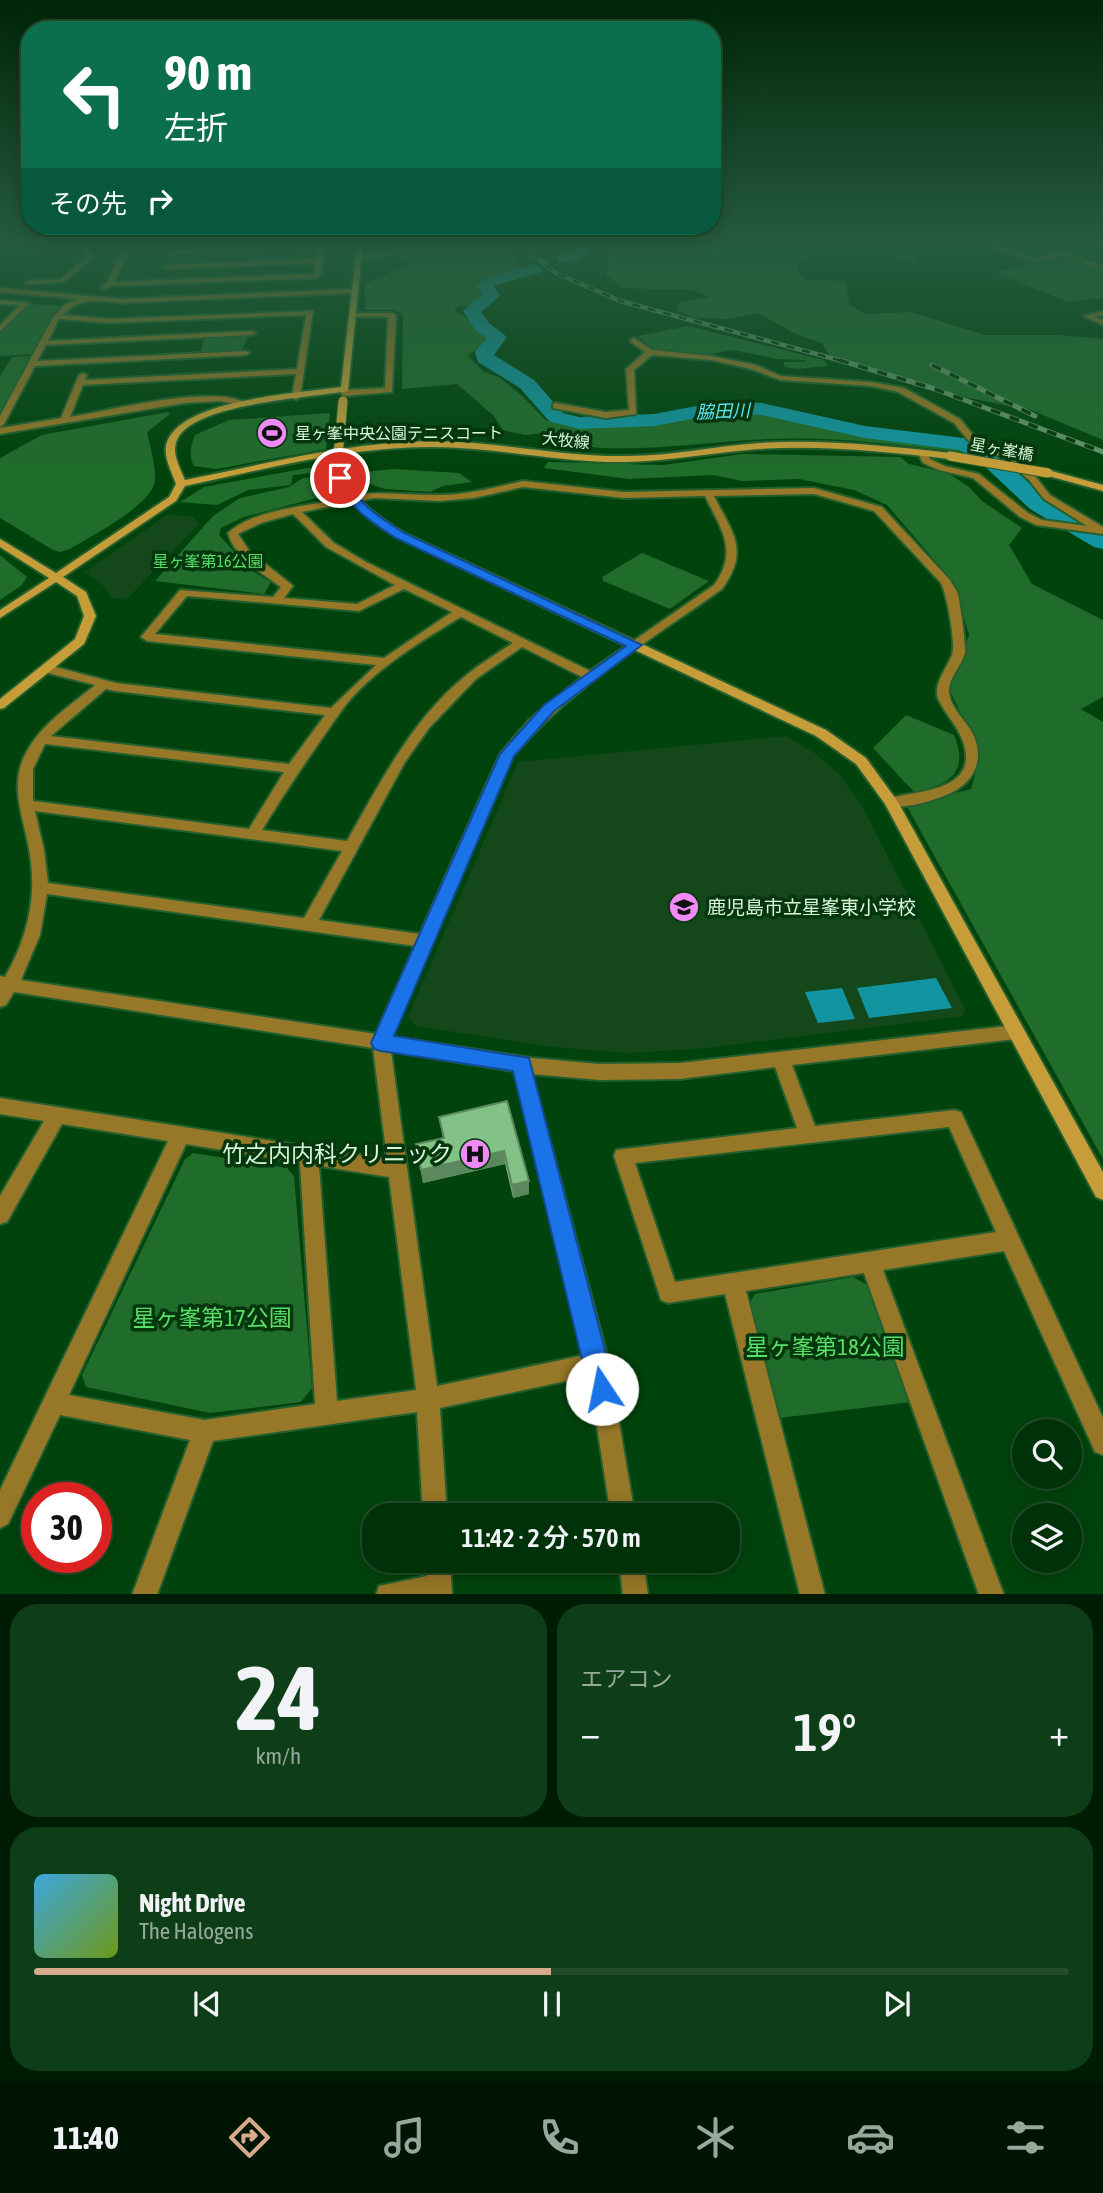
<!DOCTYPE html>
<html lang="ja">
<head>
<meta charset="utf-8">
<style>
  :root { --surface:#003209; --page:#0e3e17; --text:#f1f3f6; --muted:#95aa9c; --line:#224d2a; --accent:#d6ab8b }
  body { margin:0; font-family:"Asap Condensed","Noto Sans JP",sans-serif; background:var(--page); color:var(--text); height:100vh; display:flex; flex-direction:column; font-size:26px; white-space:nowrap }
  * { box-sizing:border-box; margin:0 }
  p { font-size:23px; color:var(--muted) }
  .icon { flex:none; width:38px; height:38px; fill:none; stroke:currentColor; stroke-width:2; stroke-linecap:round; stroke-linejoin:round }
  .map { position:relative; height:1594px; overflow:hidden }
  .panel { display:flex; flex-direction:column; gap:10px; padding:10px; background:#001c05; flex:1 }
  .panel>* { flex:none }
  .hud { position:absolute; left:21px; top:21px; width:700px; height:214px; border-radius:28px; box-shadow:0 4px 18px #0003,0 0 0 2px var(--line); background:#0b6e4f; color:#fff; overflow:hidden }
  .tools { position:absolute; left:1012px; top:1419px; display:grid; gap:14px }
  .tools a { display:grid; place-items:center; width:70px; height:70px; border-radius:50%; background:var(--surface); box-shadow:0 4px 18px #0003,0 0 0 2px var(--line); font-size:35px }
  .speed { position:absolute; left:21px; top:1482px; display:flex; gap:14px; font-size:35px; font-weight:700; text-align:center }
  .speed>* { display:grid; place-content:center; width:91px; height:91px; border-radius:50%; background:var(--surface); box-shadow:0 4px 18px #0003,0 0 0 2px var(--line); line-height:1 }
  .speed .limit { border:10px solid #d22; background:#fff; color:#111 }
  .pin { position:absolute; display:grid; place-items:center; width:60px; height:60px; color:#fff; margin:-30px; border:4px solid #fff; border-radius:50%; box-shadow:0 2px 7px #0007 }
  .me { position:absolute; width:77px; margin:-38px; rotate:349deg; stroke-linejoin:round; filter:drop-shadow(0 0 5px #0008) }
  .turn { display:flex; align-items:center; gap:24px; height:147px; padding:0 28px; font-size:32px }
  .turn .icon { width:91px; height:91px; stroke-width:2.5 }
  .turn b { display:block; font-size:49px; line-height:60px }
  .then { display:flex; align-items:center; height:66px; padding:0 28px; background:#0003; gap:14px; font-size:26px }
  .big { font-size:52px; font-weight:600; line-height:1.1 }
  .panel .widget { flex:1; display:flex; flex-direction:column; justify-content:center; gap:10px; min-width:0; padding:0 24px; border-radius:28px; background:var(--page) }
  .panel .dial { align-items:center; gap:0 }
  .dial b { font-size:91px; line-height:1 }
  .song { display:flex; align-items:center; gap:21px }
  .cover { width:84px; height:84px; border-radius:10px; background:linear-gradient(135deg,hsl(200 70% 55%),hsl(80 70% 35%)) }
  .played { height:7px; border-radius:4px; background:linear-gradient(90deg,var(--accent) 50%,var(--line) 50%) }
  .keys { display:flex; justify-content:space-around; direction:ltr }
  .heat { display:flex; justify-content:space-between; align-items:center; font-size:38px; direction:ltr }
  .panel .tiles { flex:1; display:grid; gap:10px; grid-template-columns:1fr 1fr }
  .widget:last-child { grid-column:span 2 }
  .trip { position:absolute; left:362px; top:1503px; width:378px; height:70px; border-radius:28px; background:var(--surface); box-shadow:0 4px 18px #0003,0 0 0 2px var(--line); font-weight:600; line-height:70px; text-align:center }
  .tab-bar { display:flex; height:112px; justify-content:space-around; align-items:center; background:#001404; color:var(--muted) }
  .tab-bar .icon { width:49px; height:49px }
  .tab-bar .selected { color:var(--accent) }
  .tab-bar b { font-size:32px; color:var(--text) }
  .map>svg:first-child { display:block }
</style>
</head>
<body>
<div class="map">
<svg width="1103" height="1595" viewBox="0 0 1103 1595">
  <rect width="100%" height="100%" fill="#00430c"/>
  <g fill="#14481b">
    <polygon points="168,514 193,517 199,524 127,599 111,598 105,587 85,572"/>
    <polygon points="787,736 816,754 841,776 861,804 965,1009 963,1016 697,1049 627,1053 553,1047 416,1026 408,1017 518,762"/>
  </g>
  <g fill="#206c2b">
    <path d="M430 244H508L523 271 483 281 478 285 486 294 469 308 460 305 454 310 472 321 489 339 481 348 467 355 484 372 499 377 521 395 547 421H644L695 408 740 404 790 410 837 427 949 441 967 453C901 445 835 436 769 439 698 441 626 457 556 442L549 432 525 435 503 430 494 416 457 384 402 389 403 314 395 310H365V284L408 264 409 261 398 254V247Z"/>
    <path d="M613 244H916L917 262C907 264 900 262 892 256L895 254 892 249C862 243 822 240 799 263L798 274 806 280H834L846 283 849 304 865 314 911 312 984 335H1061L1103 339V440L1031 410 969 398 829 355 822 343 796 334 758 313 728 319 695 318 677 310 680 302 710 297 693 290 624 288 606 275Z"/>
    <polygon points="1062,257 1103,271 1103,298 1068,302 994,272"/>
    <polygon points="30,304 64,306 58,311 33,354 0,356 0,334"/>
    <polygon points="688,326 824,360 827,366 796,369 785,367 783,362 806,362 805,360 777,359 734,350 704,355 655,350 638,336"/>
    <polygon points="205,336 244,335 248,336 242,350 239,352 200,354"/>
    <polygon points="32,356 0,412 0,376 12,357"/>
    <path d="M168 412 170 414 147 432C150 447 156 466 155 481 152 505 90 537 70 549L60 552 53 550 0 518V458L42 435Z"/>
    <path d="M330 413 326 449 216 469 194 466C188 455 191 446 195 435L229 420Z"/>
    <polygon points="743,454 900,457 909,464 948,473 969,487 982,501 1022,528 1009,545 1032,584 1103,620 1103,697 1081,709 1103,722 1103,1159 906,805 971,789 978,763 975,743 949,689 969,635 954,583 887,505 854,490 799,479 742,481 713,475 629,479 544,468 548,462 663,465"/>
    <polygon points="313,467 321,472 293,475 291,485 248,490 217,505 180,502 204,487"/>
    <polygon points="393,469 459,473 472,482 443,486 430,492 385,489 357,480 354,473"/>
    <polygon points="321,476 328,495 244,517 221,528 219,535 251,570 271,582 264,594 155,581 213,516 240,498 289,487 303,478"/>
    <polygon points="642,553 709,581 670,609 603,581 602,577"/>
    <polygon points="0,555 27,577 22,585 0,600"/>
    <path d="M906 715 954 735C970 773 948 786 914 792L873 748Z"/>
    <polygon points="193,1153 287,1168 294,1176 312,1388 301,1402 210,1413 86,1387 82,1375 185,1159"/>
    <polygon points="853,1277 868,1285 911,1402 779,1418 750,1302 755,1294"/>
  </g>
  <g fill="#1394a1">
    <polygon points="936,978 952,1008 869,1018 857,988"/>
    <polygon points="842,988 855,1019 818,1023 805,992"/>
  </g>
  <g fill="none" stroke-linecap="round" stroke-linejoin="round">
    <g fill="#1394a1" fill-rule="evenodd">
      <polygon points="575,244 589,244 590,251 579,260 559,262 556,259 559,256 574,249"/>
      <polygon points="535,264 543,269 541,272 494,286 500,296 481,312 489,323 507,337 494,355 534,380 563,413 579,417 654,414 723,401 762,403 865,426 972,439 992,448 1046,499 1103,532 1103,549 1094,547 1030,509 976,458 959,450 865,438 762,415 723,413 654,426 579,429 549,421 520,388 478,362 475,352 487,338 476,331 463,311 483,295 477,287 482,280"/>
    </g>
    <g stroke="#23602d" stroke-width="4">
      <g id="street">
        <polygon points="80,244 86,244 92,259 64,282 25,284 27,281 60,279 86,259"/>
        <polygon points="114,244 122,244 130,249 114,282 314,274 316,263 166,269 163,267 166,265 317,259 319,248 169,254 171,251 320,244 326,244 326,246 320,276 317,278 111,286 104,290 101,288 106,283 123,250"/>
        <polygon points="391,244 397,244 395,253 359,259 356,257 390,251"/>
        <polygon points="982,244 991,244 1034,258 1062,252 1103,266 1103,270 1062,256 1034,262"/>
        <polygon points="1049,244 1089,244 1052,246"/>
        <path d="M0 288 122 299 356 289 359 291 356 293 122 303C97 301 82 296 63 315L108 319 313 311 300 397 296 400 292 397 296 374 83 385 70 417C110 410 213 384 246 403L242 406 221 401 185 403 0 434V428L61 418 79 375 83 373 87 375 85 380 297 369 306 315 108 323 59 319 48 341 252 331 256 333 252 335 46 345 37 361 246 351 250 353 246 355 35 366 4 424 0 427V416L53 317 64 305 77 299 0 292Z"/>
        <polygon points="0,300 30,303 0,331 0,325 20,305 0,304"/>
        <polygon points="1103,311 1103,315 1095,317 1103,320 1103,325 1083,316"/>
        <polygon points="353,313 392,313 396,315 392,392 344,396 340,393 344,390 385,388 388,317 350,317 350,313"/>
        <polygon points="634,338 652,350 711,356 756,365 781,376 871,382 904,388 960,419 974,436 1010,455 1035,476 1050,495 1103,527 1103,534 1036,525 1020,517 973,478 939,470 923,463 918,453 923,450 926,451 930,459 945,466 979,474 1028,513 1042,520 1087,526 1044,499 1029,480 1004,459 968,440 954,423 898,392 871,386 780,380 751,369 711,360 652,355 634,370 636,414 606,418 553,408 553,404 556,403 606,412 629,410 626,369 645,352 631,342 630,340"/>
        <path d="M523 481 624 492 814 488 882 507 950 580C952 584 956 589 958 594 960 602 966 645 965 653 962 666 948 678 949 692 950 706 963 718 970 729 988 758 974 785 944 796 928 802 903 810 886 805L884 802 886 799C917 790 983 792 962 739 956 723 943 712 937 696 935 681 947 668 952 655 956 643 947 595 941 583L874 511 814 494 714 496C733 534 750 550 722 589 649 641 572 687 513 756L392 1037 532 1058 600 1064 680 1063 1016 1025 1022 1027 1025 1032 1022 1037 1016 1039 792 1065 815 1126 954 1110 961 1112 1103 1418V1455L1095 1452 1004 1251 883 1270 1004 1595H979L864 1273 746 1291 825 1595H800L725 1294 668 1303 661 1300 614 1156 616 1150 797 1128 775 1067 680 1079 600 1080 532 1074 609 1363 635 1516H611L589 1376 440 1408 447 1516H423L417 1412 213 1441 157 1595H132L190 1440 60 1415 8 1524 0 1528V1490L168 1141 62 1124 7 1222 0 1224V1196L44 1121 0 1114V1098L387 1159 373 1048 14 992 6 1005 0 1007V976L5 977C25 942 36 904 31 863 28 826 6 789 26 753 41 724 70 706 95 685L44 672 42 669 48 665 116 683 331 708 376 665 147 641 141 637 180 590 273 597 281 587C262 573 234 557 228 533 254 509 312 505 346 499L347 496 350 495C379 491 408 495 437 495 466 495 495 487 523 481ZM523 487 624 498 705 496C721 529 739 551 714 585L590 671 366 562 334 543 302 512 374 498 439 501 474 498ZM293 514 326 547 395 585 357 604 284 598 293 586 291 584 250 552 238 534 261 523ZM404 589 452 612 384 658 155 634 187 596 359 611ZM461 617 513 643C499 652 483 662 469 673 413 717 381 781 347 841L262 830C287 789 315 748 342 710 370 672 421 641 461 617ZM522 647 582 677 529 720 500 754 420 934 319 920 405 762 429 728 476 679ZM106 689 115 691 325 715 289 764 51 736ZM45 744 284 772 249 829 33 801V769ZM35 811 342 851 304 918 48 883 44 850ZM47 894 415 946 376 1034 21 980 40 935ZM391 1051 514 1071 585 1355 437 1386ZM949 1127 996 1232 675 1282 635 1163ZM186 1144 300 1163 315 1404 205 1420 69 1395ZM319 1166 389 1177 416 1390 337 1401Z"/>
        <polygon points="426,1561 450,1561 452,1595 376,1595 379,1586 427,1576"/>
        <polygon points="619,1561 643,1561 648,1595 623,1595"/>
      </g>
    </g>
    <g stroke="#23602d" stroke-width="4">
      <g id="secondary">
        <path d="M357 244H363L348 391C312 398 186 403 176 443 172 455 181 470 185 480 266 464 347 442 431 441 497 441 561 457 627 456 671 456 715 446 759 443 823 439 887 446 950 453L955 456 950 459C887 452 823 445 759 449 715 452 671 461 627 462 561 463 497 447 431 447 347 447 266 469 185 486L176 501 63 577 86 592 96 616 84 644 4 708 0 709V699L75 639 84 616 77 596 56 582 0 618V610L49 578 0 547V539L56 573 169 497 176 484C172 472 162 455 167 442 182 399 301 393 341 387Z"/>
        <path d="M334 465H340C359 503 367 510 404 533L826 730 866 758 898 802 1103 1172V1200L1096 1197 885 804 856 764 816 736 396 537C367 519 344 501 332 467Z"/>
        <polygon points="1048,470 1103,485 1103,491 1045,475 1045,471"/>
      </g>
    </g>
    <use href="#street" fill="#977728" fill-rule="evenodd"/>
    <use href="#secondary" fill="#c69d39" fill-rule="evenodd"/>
    <g stroke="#629568" stroke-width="4.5">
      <polyline id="rail-far1" points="521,244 556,273 620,301 846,362"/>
    </g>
    <g stroke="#629568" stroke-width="5">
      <g id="rail">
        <polyline points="839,360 935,389 1103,452"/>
        <polyline points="932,365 1035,416"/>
      </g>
    </g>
    <use href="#rail-far1" stroke="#05360d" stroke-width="2.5" stroke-dasharray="8" stroke-linecap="butt"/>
    <use href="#rail" stroke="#05360d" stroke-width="3.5" stroke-dasharray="10" stroke-linecap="butt"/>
    <g stroke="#23602d" stroke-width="11" stroke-linecap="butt">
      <g id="secondary-bridge">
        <polyline points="950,456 1048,473"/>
        <polyline points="337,467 343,401"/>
      </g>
    </g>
    <use href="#secondary-bridge" stroke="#c69d39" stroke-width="9"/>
  </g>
  <polygon fill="#71a773" points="507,1101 529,1181 529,1194 513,1198 505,1164 423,1183 416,1144 443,1138 439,1117"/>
  <g fill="#5c885e">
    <polygon points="504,1151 505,1164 423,1183 421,1170"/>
    <polygon points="529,1181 529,1194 513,1198 512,1185"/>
  </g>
  <polygon fill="#83c286" stroke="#5c885e" stroke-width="2" points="507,1101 529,1181 512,1185 504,1151 421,1170 416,1144 444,1138 439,1117"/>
  <linearGradient id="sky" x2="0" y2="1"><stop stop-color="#002507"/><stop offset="0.52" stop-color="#265b40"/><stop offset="1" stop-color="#265b40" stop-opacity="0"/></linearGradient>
  <rect width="1103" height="467" fill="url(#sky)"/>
  <path fill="#1a73e8" stroke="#114b97" stroke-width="2" d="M337 475H344C364 509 372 512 404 533L642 645 554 711 514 756 394 1036 529 1058 615 1389 611 1398 602 1401 593 1398 589 1389 513 1071 381 1051 374 1049 371 1043 500 754 544 705 626 646 396 538C367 519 351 509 335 478Z"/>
  <defs>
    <g id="stadium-disc" transform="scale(1.575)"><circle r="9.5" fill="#f08bf5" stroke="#05360d"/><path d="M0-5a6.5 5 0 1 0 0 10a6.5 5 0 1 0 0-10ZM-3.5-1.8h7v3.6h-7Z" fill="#111"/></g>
    <g id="school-disc" transform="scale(1.575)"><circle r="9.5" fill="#f08bf5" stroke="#05360d"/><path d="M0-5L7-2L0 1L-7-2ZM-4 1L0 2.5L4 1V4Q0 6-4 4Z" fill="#111"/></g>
    <g id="hospital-disc" transform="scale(1.575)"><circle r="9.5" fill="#f08bf5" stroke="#05360d"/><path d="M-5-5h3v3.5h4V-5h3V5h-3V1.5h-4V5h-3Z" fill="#111"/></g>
  </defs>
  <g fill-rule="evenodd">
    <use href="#stadium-disc" x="272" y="433"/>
    <use href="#school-disc" x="684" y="907"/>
    <use href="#hospital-disc" x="475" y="1154"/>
  </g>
  <g text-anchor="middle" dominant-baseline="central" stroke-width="7" stroke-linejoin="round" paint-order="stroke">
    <g font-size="16" fill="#d8f7d8" stroke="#05360d" text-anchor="start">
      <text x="295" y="433">星ヶ峯中央公園テニスコート</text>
    </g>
    <g font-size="16" fill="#d8f7d8" stroke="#05360d">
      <text transform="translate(566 440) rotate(6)">大牧線</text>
      <text transform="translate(1002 449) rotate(10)">星ヶ峯橋</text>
    </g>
    <g font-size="16" fill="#58df68" stroke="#05360d">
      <text x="208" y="561">星ヶ峯第16公園</text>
    </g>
    <g font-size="18" font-style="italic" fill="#5de6f5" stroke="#05360d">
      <text transform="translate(723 411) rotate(-2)">脇田川</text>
    </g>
    <g font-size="19" fill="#d8f7d8" stroke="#05360d" text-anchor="start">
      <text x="707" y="907">鹿児島市立星峯東小学校</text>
    </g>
    <g font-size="23" fill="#d8f7d8" stroke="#05360d" text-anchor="end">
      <text x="452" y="1154">竹之内内科クリニック</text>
    </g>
    <g font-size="23" fill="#58df68" stroke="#05360d">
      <text x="212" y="1318">星ヶ峯第17公園</text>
      <text x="825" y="1347">星ヶ峯第18公園</text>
    </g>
  </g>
</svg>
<div class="tools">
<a><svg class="icon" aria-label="search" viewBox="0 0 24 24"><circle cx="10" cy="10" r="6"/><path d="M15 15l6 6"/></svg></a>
<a><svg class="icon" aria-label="layers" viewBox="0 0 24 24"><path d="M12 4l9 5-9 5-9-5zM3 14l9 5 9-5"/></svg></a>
</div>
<div class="speed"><div class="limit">30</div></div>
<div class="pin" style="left:340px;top:478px;background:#d93025"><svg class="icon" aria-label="arrive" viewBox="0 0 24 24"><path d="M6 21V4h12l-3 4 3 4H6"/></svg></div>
<svg class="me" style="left:602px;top:1389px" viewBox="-20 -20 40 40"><circle r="19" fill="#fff"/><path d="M0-13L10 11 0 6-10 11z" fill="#1a73e8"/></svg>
<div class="trip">11:42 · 2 分 · 570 m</div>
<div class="hud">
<div class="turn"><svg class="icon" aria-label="left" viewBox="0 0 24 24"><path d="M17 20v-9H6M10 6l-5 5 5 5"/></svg><div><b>90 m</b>左折</div></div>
<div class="then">その先<svg class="icon" aria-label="right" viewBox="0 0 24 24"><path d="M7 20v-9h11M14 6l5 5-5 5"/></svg></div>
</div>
</div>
<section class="panel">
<div class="tiles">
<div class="widget dial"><b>24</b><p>km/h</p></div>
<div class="widget"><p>エアコン</p>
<div class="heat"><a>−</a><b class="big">19°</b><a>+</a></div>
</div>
<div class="widget">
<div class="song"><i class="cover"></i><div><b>Night Drive</b><p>The Halogens</p></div></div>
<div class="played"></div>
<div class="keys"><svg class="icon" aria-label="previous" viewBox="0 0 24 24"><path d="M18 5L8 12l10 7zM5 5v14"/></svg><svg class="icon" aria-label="pause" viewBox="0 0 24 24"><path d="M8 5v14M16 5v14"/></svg><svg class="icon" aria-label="next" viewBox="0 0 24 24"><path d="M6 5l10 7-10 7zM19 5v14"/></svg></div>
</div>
</div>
</section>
<nav class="tab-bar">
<b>11:40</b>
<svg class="icon selected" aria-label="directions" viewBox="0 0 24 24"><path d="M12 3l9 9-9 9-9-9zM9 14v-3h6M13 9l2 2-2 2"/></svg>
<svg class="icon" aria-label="music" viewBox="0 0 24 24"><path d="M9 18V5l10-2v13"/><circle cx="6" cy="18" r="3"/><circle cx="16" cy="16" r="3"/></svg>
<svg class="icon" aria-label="phone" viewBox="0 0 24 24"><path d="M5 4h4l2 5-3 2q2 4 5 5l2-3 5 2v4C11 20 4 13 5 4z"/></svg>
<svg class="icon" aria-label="climate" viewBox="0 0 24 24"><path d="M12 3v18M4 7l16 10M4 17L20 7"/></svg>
<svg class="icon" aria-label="car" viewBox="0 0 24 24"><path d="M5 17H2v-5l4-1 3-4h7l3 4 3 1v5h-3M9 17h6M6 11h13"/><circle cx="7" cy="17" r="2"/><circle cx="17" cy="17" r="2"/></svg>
<svg class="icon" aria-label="filters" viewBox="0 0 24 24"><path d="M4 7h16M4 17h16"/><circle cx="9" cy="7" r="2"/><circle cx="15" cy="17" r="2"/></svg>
</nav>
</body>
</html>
